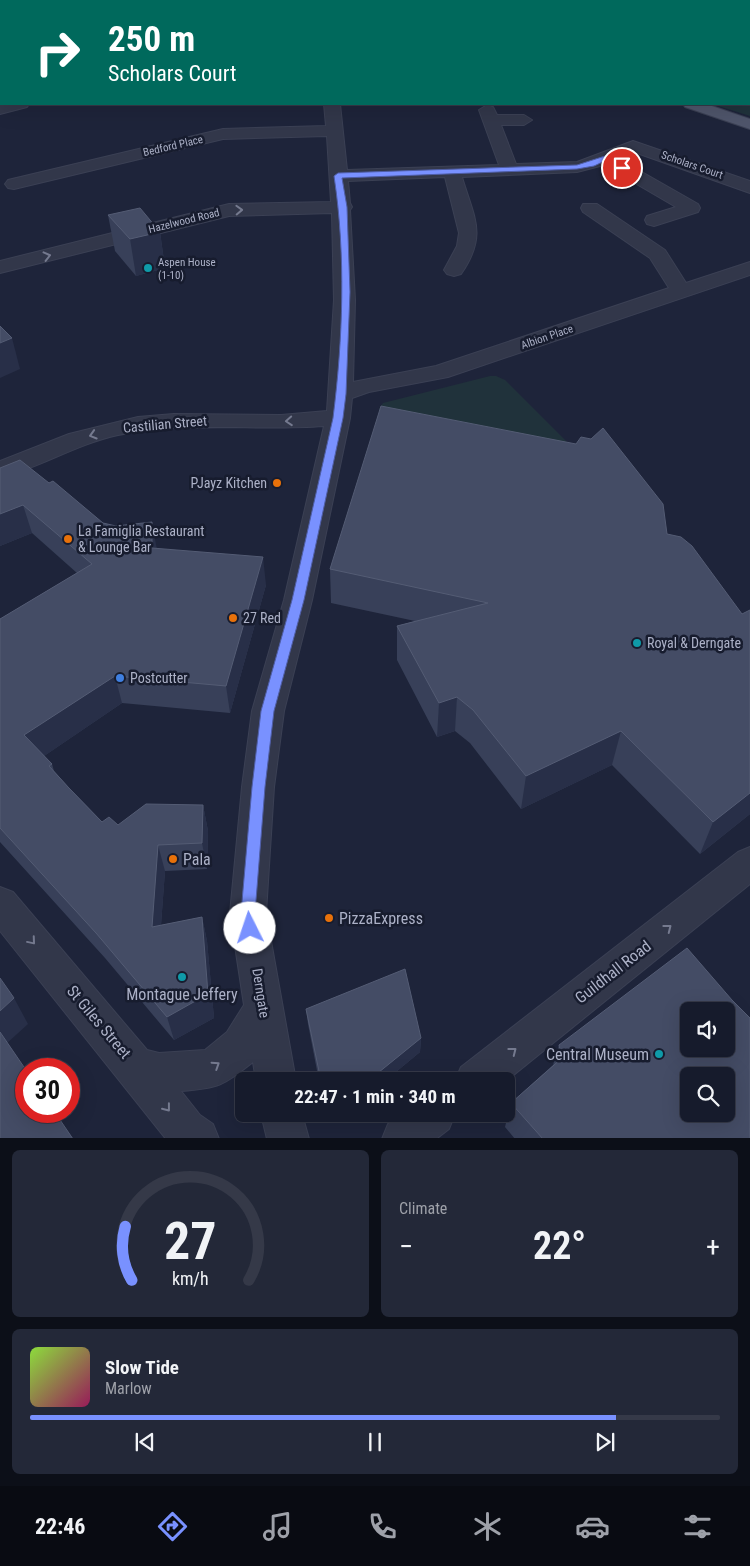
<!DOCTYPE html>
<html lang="en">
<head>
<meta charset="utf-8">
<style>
  :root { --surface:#161b2c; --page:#232838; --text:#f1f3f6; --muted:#9ea1a9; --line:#353948; --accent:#7991ff }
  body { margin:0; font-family:"Roboto Condensed",sans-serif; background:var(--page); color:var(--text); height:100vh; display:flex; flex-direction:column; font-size:19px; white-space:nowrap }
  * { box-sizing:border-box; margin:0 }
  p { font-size:16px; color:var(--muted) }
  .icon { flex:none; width:28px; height:28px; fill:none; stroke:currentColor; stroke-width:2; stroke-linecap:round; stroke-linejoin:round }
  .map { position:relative; height:1138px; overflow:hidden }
  .details { display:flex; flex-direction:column; gap:12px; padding:12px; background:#0c0f18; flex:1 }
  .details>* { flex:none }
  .hud { position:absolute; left:0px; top:0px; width:750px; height:105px; box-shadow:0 5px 20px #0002,0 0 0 1px var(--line); background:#00695c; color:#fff; overflow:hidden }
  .buttons { position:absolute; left:680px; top:1002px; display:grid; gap:10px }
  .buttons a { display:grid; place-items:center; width:55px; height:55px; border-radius:8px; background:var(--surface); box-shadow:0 5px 20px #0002,0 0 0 1px var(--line); font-size:25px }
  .speed { position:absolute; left:15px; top:1058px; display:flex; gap:10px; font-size:25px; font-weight:700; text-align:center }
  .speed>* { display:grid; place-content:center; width:65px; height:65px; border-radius:50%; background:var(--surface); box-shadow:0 5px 20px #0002,0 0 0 1px var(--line); line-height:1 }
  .speed .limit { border:8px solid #d22; background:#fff; color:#111 }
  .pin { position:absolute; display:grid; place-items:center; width:42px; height:42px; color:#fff; margin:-21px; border:2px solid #fff; border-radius:50%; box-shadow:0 1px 5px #0007 }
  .me { position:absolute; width:55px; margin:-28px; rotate:356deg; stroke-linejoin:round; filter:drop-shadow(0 0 4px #0008) }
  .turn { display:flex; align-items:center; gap:18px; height:105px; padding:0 25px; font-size:22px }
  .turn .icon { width:65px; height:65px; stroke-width:2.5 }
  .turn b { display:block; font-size:35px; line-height:42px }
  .big { font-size:38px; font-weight:700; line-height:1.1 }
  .details .tile { flex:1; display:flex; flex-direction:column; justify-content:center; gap:8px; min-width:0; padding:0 18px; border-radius:8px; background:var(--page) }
  .details .dial { align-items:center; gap:0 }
  .dial svg { height:130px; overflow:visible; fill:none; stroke:var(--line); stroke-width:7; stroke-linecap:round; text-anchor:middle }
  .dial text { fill:var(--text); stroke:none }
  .song { display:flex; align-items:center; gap:15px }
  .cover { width:60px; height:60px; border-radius:8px; background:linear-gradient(135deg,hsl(90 70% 55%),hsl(330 70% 35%)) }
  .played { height:5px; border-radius:2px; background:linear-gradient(90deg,var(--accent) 85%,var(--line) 85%) }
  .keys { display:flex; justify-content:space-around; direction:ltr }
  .heat { display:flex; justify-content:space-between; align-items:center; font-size:28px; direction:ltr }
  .details .tiles { flex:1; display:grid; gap:12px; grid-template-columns:1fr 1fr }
  .tile:last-child { grid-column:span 2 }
  .trip { position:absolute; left:235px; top:1072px; width:280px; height:50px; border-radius:8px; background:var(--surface); box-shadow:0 5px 20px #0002,0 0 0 1px var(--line); font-weight:700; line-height:50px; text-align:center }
  .menu { display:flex; height:80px; justify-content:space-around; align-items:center; background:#090b12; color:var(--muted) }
  .menu .icon { width:35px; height:35px }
  .menu .active { color:var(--accent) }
  .menu b { font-size:22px; color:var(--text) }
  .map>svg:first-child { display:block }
</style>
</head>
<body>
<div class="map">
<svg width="750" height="1139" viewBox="0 0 750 1139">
  <rect width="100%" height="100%" fill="#1e243a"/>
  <polygon fill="#302a3b" points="0,0 321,0 1,1 0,28"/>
  <g fill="#20323b">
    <polygon points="358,0 750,0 750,116 712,104 749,104 749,1"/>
    <polygon points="490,376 496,376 505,380 567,442 539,472 380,441 379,409 383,403"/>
  </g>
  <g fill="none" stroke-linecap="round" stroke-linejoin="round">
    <g stroke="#3b4054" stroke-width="2">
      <g id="street">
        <polygon points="0,104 29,104 27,107 0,114"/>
        <path d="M324 104H340L347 170 499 165 479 110 487 105 493 107 497 115H524L532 120 524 125H501L516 164 577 162 633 141 750 181V193L634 152 619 159 698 204 700 208 698 212 654 226 647 224 645 220 647 216 676 207 604 165 577 172 462 177C474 218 488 235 461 274L454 276 447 274 444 270 457 246 459 233 445 177 348 181 350 203 352 207 350 210 355 300 353 382 436 366 669 288 650 258 583 212 581 208 583 204H597L665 250 686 283 750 262V275L448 377 369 392 352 398 350 418 312 600 284 711 274 787 266 913 296 1081H256L253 1062C222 1086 220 1088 181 1091L200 1115 213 1124 219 1139H166L0 931V887L13 892 147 1050 159 1053 205 1050 227 1032 244 1005 230 913 242 787 252 711 284 600 324 426C256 431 186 421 118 435 77 444 41 467 0 478V461L69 434 138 417 174 414 281 415 327 411 334 300 332 213 229 216 0 273V261L229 204 331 202 327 136 223 139 14 189 8 188 5 184 8 180 223 129 326 126Z"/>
        <polygon points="750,847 750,884 506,1081 455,1081 461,1067 738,852"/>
        <polygon points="261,1114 302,1114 309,1139 267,1139"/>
        <polygon points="402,1114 455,1114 449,1129 436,1139 382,1139 388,1124"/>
      </g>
    </g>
    <g stroke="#3b4054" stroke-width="2">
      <g id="primary">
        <rect x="338" y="0" width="14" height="1"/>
        <polygon points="683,104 706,104 750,119 750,129 685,107"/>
      </g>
    </g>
    <use href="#street" fill="#32374a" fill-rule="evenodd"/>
    <use href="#primary" fill="#4f556b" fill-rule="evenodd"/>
  </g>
  <g fill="#384059">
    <polygon points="108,215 160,232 165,268 136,276 115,251"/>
    <polygon points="0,468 49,483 103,523 157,548 266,585 230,713 122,703 44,756 52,764 54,771 69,788 102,822 118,825 203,805 208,831 207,869 165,871 161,925 202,917 207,941 214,1018 174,1040 105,958 0,842 0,619 77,573 32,533 0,546"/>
    <polygon points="667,534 750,814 700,854 612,765 521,809 470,743 455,731 437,737 397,660 397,626 415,621 331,603 330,569"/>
    <polygon points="306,1009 421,1038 420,1052 385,1081 319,1081 308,1024"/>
    <polygon points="559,1045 750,1139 515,1139 505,1127 511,1103 553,1065"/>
  </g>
  <g fill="#282f48">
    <rect x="0" y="80" width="1" height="22"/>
    <polygon points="160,232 165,268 136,276 130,239"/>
    <polygon points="12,338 20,369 0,378 0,343"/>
    <polygon points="23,505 32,533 0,546 0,514"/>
    <polygon points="152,522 157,550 152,548"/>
    <polygon points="263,557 266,585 230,713 226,686"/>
    <polygon points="115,676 122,703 34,763 24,735"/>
    <polygon points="457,697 455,731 437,737 439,703"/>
    <polygon points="621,731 612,765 521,809 526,776"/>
    <polygon points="750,793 750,814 700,854 713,822"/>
    <polygon points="203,805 208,831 207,869 202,843"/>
    <polygon points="158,845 165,871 159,951 152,927"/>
    <polygon points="202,917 207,941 214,1018 174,1040 167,1017"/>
    <polygon points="14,998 28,1024 6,1044 0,1034 0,1011"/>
    <polygon points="421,1038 420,1052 385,1081 368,1081"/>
  </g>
  <g fill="#444c65" stroke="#545c74" fill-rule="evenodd">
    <polygon points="0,33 1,34 1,80 0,80"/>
    <polygon points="140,208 160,232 130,239 108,215"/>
    <polygon points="0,326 12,338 0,343"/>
    <polygon points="381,406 576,444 581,437 591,439 603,428 663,504 667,534 681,537 692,546 742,614 750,610 750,793 713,822 621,731 526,776 473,710 457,697 439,703 397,626 488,603 330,569"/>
    <polygon points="20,460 49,483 53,481 103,523 116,526 152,522 152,548 263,557 226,686 115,676 24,735 52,764 49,766 69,788 102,822 109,817 118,825 146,804 203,805 202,843 158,845 152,927 202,917 208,994 167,1017 96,933 0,828 0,619 92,564 23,505 0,514 0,468"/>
    <path d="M687 948 732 1000 750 1018V1139H543L511 1103 562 1058 559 1045ZM689 1011H726V1049H689ZM689 1076H726V1114H689Z"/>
    <polygon points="405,969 421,1038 368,1081 324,1081 320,1076 306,1009"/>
    <polygon points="0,978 14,998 0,1011"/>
    <polygon points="0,1032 26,1070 26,1111 54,1111 73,1139 0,1139"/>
  </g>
  <defs><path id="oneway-chevron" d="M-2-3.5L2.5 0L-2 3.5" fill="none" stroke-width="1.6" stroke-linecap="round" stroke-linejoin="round" transform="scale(1.25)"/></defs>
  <g stroke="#757a8f">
    <use href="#oneway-chevron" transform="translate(239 210) rotate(-2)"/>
    <use href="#oneway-chevron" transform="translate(47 256) rotate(-14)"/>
    <use href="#oneway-chevron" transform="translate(289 421) rotate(176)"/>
    <use href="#oneway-chevron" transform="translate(93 435) rotate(163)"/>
    <use href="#oneway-chevron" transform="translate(668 928) rotate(-38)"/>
    <use href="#oneway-chevron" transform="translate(32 941) rotate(50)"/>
    <use href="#oneway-chevron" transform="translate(513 1051) rotate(-38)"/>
    <use href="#oneway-chevron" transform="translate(216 1065) rotate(-33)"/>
    <use href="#oneway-chevron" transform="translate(167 1108) rotate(52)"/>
  </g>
  <path fill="#7991ff" stroke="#4f5ea6" d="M605 156 626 168 620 170 605 161 594 166 577 169 342 178 347 207 350 292 346 394 343 418 304 600 274 711 265 787 255 913 258 928 256 933 250 935 245 933 241 913 252 787 261 711 292 600 333 418C343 339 346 255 334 176L338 173 577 165Z"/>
  <g fill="#0f9aa8" stroke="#171c2e" stroke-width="2">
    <circle cx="148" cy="268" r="5"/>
    <circle cx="637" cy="643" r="5"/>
    <circle cx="182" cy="977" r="5"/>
    <circle cx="659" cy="1054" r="5"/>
  </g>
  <g fill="#e8710a" stroke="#171c2e" stroke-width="2">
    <circle cx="277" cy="483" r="5"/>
    <circle cx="68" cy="539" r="5"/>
    <circle cx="233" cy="618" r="5"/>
    <circle cx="173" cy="859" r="5"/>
    <circle cx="329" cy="918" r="5"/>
  </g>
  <circle fill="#3f7fe0" stroke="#171c2e" stroke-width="2" cx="120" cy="678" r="5"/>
  <g text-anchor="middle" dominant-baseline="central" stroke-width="5" stroke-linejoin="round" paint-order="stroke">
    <g font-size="11" fill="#acb1c7" stroke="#171c2e">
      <text transform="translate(173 146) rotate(-13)">Bedford Place</text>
      <text transform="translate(692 165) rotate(19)">Scholars Court</text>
      <text transform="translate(184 221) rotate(-14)">Hazelwood Road</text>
      <text transform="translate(547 337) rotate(-19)">Albion Place</text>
    </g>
    <g font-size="11" fill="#acb1c7" stroke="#171c2e" text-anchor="start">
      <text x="158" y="262">Aspen House<tspan x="158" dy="13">(1-10)</tspan></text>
    </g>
    <g font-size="14" fill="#acb1c7" stroke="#171c2e">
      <text transform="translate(165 424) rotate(-5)">Castilian Street</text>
      <text transform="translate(261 993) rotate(81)">Derngate</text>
    </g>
    <g font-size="14" fill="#acb1c7" stroke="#171c2e" text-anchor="start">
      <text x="267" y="483" text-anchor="end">PJayz Kitchen</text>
      <text x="78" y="531">La Famiglia Restaurant<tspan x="78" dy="16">&amp; Lounge Bar</tspan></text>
      <text x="243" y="618">27 Red</text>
      <text x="647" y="643">Royal &amp; Derngate</text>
      <text x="130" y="678">Postcutter</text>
    </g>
    <g font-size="16" fill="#acb1c7" stroke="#171c2e" text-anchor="start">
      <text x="183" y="859">Pala</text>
      <text x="339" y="918">PizzaExpress</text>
      <text x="182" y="994" text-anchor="middle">Montague Jeffery</text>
      <text x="649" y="1054" text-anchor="end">Central Museum</text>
    </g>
    <g font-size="16" fill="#acb1c7" stroke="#171c2e">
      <text transform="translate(613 972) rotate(-38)">Guildhall Road</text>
      <text transform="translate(99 1022) rotate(50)">St Giles Street</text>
    </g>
  </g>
</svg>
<div class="buttons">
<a><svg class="icon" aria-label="sound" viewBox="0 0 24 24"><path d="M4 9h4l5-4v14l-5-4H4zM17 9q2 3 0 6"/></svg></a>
<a><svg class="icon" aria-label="search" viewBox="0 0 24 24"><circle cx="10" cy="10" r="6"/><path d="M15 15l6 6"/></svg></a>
</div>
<div class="speed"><div class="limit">30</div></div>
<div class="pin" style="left:622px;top:168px;background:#d93025"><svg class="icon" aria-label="arrive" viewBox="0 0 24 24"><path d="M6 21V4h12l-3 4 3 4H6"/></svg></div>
<svg class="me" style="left:250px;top:928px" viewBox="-20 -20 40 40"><circle r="19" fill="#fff"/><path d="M0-13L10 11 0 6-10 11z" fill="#7991ff"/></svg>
<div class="trip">22:47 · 1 min · 340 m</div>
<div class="hud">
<div class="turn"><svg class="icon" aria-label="right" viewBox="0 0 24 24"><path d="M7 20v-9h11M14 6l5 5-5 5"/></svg><div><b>250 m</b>Scholars Court</div></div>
</div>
</div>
<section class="details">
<div class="tiles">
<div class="tile dial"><svg viewBox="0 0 100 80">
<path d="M14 69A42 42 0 1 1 86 69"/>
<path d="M14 69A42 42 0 0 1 10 36" stroke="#7991ff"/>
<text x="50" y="56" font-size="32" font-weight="700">27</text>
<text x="50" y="72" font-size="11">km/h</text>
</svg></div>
<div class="tile"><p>Climate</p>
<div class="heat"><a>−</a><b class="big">22°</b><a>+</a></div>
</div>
<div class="tile">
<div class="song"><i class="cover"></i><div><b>Slow Tide</b><p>Marlow</p></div></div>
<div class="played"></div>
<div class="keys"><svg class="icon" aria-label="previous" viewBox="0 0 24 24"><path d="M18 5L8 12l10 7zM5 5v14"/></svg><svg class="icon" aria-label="pause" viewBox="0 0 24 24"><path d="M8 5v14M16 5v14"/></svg><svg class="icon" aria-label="next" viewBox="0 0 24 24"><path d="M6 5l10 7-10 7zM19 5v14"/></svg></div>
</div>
</div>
</section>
<nav class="menu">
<b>22:46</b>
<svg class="icon active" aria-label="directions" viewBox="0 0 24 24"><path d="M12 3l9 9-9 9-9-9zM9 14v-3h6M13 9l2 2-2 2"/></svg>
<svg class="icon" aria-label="music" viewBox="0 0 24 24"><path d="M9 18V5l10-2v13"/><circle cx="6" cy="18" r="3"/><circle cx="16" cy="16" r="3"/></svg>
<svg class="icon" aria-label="phone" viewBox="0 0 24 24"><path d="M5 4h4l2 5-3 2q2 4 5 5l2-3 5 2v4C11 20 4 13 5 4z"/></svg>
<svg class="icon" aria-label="climate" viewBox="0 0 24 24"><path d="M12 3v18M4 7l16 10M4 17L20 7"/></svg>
<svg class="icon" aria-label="car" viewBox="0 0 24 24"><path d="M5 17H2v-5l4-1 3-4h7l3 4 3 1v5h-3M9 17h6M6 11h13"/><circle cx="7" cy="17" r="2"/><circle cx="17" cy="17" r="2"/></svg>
<svg class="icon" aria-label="filters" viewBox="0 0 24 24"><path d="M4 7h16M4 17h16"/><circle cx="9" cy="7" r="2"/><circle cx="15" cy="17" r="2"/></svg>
</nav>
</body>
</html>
